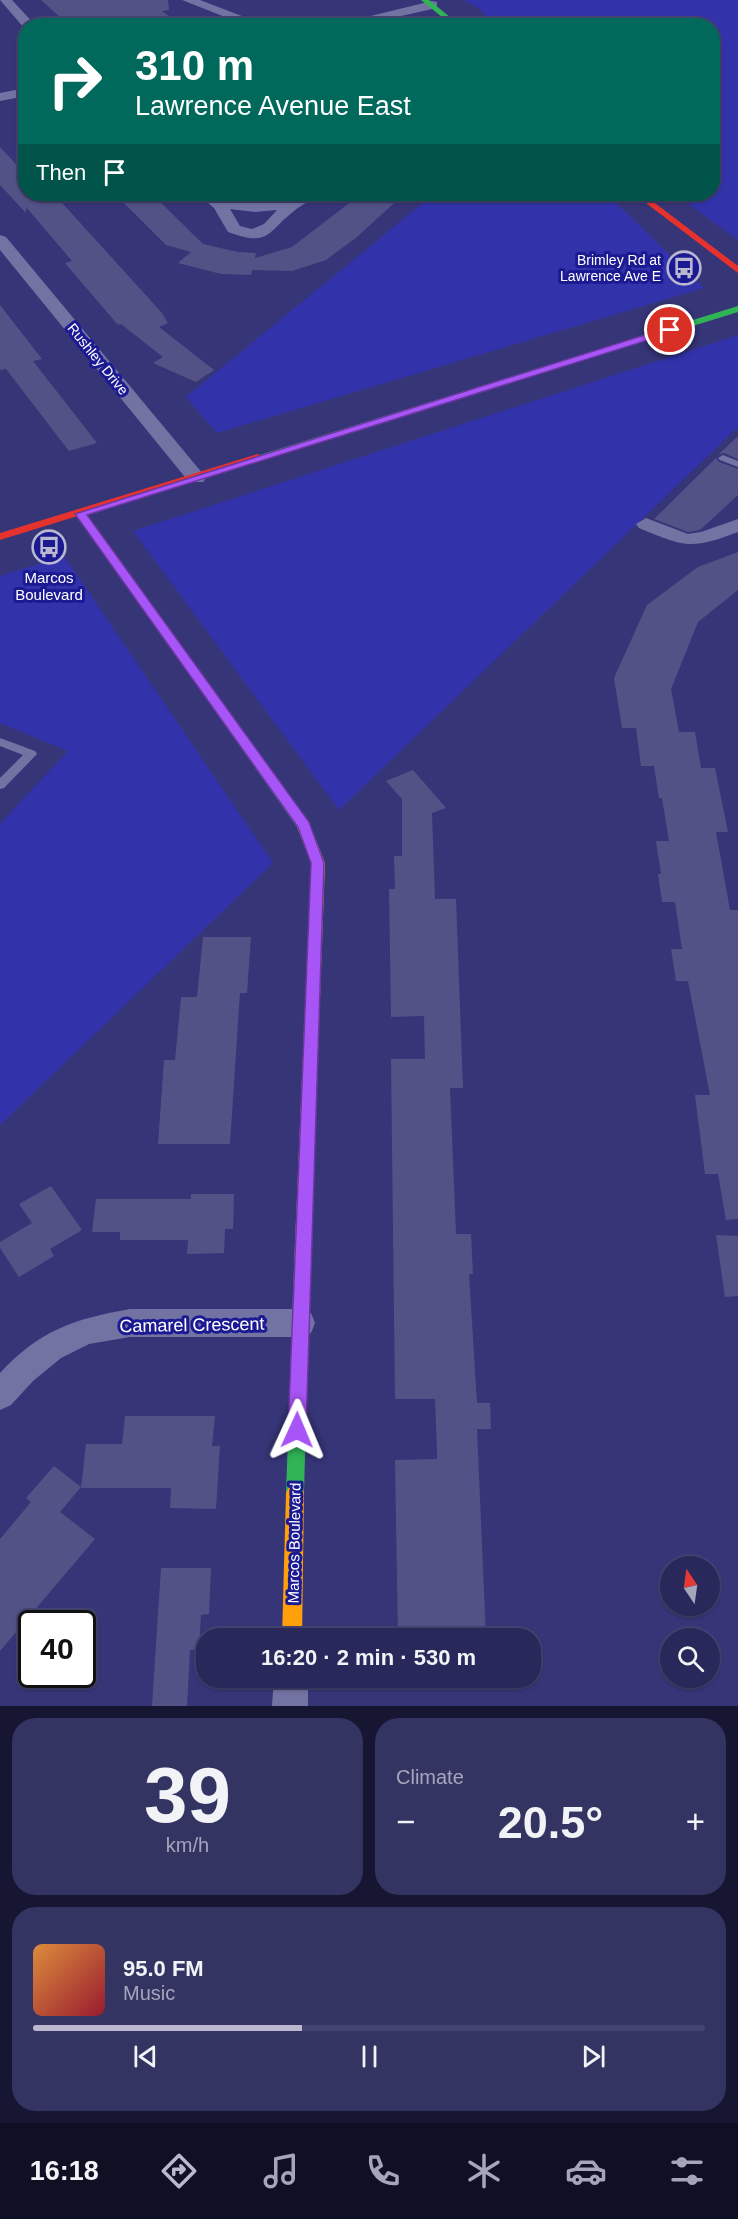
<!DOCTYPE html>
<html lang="en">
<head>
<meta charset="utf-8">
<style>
  :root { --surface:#28285a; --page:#343463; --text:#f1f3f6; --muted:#a5a6bb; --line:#444470; --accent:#b9b8d0 }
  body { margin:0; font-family:Arial,sans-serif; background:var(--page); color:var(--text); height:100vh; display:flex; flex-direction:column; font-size:22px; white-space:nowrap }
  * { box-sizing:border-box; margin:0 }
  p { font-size:20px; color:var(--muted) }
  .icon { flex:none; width:33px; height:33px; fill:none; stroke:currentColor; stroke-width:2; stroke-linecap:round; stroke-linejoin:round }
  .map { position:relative; height:1706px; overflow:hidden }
  .drawer { display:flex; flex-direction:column; gap:12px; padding:12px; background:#161632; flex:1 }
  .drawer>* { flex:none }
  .top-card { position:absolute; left:18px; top:18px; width:702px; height:183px; border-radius:24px; box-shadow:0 2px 4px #0004,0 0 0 2px var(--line); background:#00695c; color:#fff; overflow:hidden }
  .needle { width:39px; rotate:347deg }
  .fabs { position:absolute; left:660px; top:1556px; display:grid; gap:12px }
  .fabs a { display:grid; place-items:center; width:60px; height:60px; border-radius:50%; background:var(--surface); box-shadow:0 2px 4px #0004,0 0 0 2px var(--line); font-size:30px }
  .speed { position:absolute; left:18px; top:1610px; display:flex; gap:12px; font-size:30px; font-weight:700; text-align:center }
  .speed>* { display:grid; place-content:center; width:78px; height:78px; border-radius:50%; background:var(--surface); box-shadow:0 2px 4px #0004,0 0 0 2px var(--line); line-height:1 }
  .speed .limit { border:3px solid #111; border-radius:9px; background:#fff; color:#111 }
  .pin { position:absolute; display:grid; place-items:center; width:51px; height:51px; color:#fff; margin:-26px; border:3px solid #fff; border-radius:50%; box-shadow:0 2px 6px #0007 }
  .me { position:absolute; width:66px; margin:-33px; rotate:1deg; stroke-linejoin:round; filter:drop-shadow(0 0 4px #0008) }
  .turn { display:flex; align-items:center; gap:21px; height:126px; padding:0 18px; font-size:27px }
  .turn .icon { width:78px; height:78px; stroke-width:2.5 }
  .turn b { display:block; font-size:42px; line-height:51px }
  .then { display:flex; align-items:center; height:57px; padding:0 18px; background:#0003; gap:12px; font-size:22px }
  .big { font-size:45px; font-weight:700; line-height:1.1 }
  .drawer .widget { flex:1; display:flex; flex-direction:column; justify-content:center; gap:9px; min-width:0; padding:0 21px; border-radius:24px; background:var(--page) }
  .drawer .dial { align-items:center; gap:0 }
  .dial b { font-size:78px; line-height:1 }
  .song { display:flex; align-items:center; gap:18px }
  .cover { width:72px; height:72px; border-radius:9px; background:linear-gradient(135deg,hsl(30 70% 55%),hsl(350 70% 35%)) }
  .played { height:6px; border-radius:3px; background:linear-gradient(90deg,var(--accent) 40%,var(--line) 40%) }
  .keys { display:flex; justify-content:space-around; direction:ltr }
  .heat { display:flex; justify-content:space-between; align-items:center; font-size:33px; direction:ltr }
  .drawer .tiles { flex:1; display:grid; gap:12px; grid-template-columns:1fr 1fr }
  .widget:last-child { grid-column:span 2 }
  .trip { position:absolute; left:196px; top:1628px; width:345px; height:60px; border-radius:24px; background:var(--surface); box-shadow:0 2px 4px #0004,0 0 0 2px var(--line); font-weight:700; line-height:60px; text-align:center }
  .tabs { display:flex; height:96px; justify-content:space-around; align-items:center; background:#101024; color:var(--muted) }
  .tabs .icon { width:42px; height:42px }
  .tabs .selected { color:var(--accent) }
  .tabs b { font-size:27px; color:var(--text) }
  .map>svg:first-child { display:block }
</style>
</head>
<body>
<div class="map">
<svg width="738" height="1706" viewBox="0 0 738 1706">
  <rect width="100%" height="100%" fill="#363578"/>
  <g fill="#3233aa">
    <polygon points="464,0 738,0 738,240 675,194 712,194 712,26 495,25 477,7"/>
    <polygon points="434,194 607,194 704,288 217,433 186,397"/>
    <polygon points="738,335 738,427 339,810 133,531"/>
    <polygon points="64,556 273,863 0,1125 0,824 68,751 0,723 0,576"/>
  </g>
  <g fill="#535287">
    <polygon points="41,0 168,0 169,10 162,11 182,26 126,26 125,19 95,26 70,26"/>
    <polygon points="0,147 26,175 26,194 54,194 162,313 168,323 159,327 214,370 196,382 153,363 163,357 121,324 118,325 65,263 72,261 26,207 26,213 0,185"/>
    <polygon points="152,194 203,244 238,252 256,253 255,258 292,247 361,194 404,194 357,237 326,260 292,271 252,270 251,275 221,274 178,263 191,252 166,245 121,200"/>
    <polygon points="0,305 42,359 33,361 97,443 69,451 6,369 0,370"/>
    <polygon points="738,436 738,459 724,453 718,455"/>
    <polygon points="716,458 719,462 738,469 738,495 700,530 688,532 654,519"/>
    <polygon points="738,552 738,590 698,622 671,689 679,732 695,732 701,768 715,768 728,832 716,832 730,910 738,910 738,1219 726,1220 718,1174 705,1174 695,1095 710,1095 688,981 676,981 671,949 682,949 675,902 662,902 658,874 661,874 656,841 669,841 662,798 659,798 654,766 641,766 636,728 622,728 614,678 647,605 698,567"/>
    <polygon points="413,770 446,808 432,813 435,899 456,899 463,1088 450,1088 456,1234 471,1234 473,1274 469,1274 477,1403 490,1403 491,1429 477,1429 486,1638 398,1638 395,1460 437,1459 437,1451 435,1399 395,1399 391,1059 425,1059 424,1016 391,1017 389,889 395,889 394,856 402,856 402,799 386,781"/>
    <polygon points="203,937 251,937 247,993 240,993 230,1144 158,1144 164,1060 175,1060 181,997 197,997"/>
    <polygon points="51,1186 82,1230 50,1249 54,1256 19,1277 0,1248 0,1242 32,1223 19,1204"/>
    <polygon points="191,1194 234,1194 233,1229 225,1229 224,1253 187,1254 188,1240 120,1240 120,1232 92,1232 96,1199 191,1199"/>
    <polygon points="716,1235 738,1236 738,1296 725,1297"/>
    <polygon points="125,1416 215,1416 212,1446 220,1446 216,1509 170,1508 171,1488 81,1488 86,1444 122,1444"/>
    <polygon points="54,1466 81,1487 60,1512 95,1539 0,1651 0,1539 31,1502 26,1498"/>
    <polygon points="161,1568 211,1568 209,1614 201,1615 199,1650 190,1650 187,1706 152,1706"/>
  </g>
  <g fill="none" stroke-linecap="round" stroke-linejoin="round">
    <g fill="#7373a3" fill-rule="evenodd">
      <polygon points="723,455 738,461 738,467 720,460 718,458"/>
      <polygon points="0,738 35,751 37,754 4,788 0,789 0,778 23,755 0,746"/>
    </g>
    <g fill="#7373a3" fill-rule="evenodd">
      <polygon points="0,0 12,0 36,26 26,26 25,29"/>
      <polygon points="182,0 200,0 268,26 248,26"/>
      <polygon points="432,1 437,2 437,8 356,26 330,26"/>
      <polygon points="26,88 26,96 0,101 0,93"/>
      <path d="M198 194C218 192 237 202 257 202 278 202 297 192 317 194 311 201 301 205 294 211 266 233 270 247 228 232L214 208ZM230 209 255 212 277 210 264 224 252 229 240 226Z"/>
      <polygon points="0,235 6,237 203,474 206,478 203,482 189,482 0,250"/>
      <path d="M646 518 688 534 701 532 738 519V532C691 550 685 547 639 528L636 524Z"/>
      <path d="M130 1309H300L311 1313 315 1323 311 1333 300 1337H130L89 1344 61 1358 33 1381 11 1405 0 1410V1373C40 1330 74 1319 130 1309Z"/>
      <polygon points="274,1677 308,1677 308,1706 272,1706"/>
    </g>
    <g fill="#30b455" fill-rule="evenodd">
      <polygon points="421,0 429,0 461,26 453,26"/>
      <polygon points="738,306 738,312 262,459 254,459 253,457"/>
      <polygon points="81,511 85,512 309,824 311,827 309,830 299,830 76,514"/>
      <polygon points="302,1261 308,1263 310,1268 304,1493 301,1499 295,1502 289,1499 286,1493 294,1268 296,1263"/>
    </g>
    <g fill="#ff9f0a" fill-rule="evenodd">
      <polygon points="304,822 311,827 325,863 310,1268 308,1273 302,1275 296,1273 294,1268 311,863 297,827"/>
      <polygon points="295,1484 301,1487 304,1493 302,1638 282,1638 286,1493 289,1487"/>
    </g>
    <g fill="#e5322d" fill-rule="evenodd">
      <polygon points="634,194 643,194 738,266 738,273"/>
      <polygon points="258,454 263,457 262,459 0,540 0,533"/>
    </g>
  </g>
  <polygon fill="#a855f7" stroke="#6d37a1" stroke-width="1.5" points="670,327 675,330 674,332 87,515 309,822 324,863 306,1430 303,1436 297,1439 291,1436 288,1430 311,863 298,827 75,514"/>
  <defs>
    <g id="bus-ring" transform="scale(1.725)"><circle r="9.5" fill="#1b1a93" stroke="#b9b8d0" stroke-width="1.5"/><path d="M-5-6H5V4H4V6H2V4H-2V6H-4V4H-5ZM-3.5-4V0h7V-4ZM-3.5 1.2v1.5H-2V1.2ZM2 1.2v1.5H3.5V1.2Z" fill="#b9b8d0"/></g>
  </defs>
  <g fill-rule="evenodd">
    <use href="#bus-ring" x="684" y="268"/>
    <use href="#bus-ring" x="49" y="547"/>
  </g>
  <g text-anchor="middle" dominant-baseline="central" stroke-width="6" stroke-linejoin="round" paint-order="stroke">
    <g font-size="14" fill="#fff" stroke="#1b1a93" text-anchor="end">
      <text x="661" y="260">Brimley Rd at<tspan x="661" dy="16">Lawrence Ave E</tspan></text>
    </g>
    <g font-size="14" fill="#fff" stroke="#1b1a93">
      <text transform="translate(98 359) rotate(51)">Rushley Drive</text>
    </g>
    <g font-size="15" fill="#fff" stroke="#1b1a93">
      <text x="49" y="577">Marcos<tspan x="49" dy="17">Boulevard</tspan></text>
    </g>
    <g font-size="15" fill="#fff" stroke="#1b1a93">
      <text transform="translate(294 1543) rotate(-89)">Marcos Boulevard</text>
    </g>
    <g font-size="18" fill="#fff" stroke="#1b1a93">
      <text transform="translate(192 1325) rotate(-1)">Camarel Crescent</text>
    </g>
  </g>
</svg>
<div class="fabs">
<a><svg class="needle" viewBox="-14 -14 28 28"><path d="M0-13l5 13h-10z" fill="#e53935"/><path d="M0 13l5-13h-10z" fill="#a5a6bb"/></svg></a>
<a><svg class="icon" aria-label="search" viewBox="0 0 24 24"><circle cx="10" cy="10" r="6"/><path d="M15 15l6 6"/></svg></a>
</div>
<div class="speed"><div class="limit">40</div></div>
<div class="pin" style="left:670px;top:330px;background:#d93025"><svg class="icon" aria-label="arrive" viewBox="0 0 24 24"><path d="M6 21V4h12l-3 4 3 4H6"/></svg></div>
<svg class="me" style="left:297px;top:1430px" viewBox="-20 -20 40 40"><path d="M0-17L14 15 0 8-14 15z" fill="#a855f7" stroke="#fff" stroke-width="4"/></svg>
<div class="trip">16:20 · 2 min · 530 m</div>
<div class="top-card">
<div class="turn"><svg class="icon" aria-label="right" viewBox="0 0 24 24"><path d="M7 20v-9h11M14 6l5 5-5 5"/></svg><div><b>310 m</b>Lawrence Avenue East</div></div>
<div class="then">Then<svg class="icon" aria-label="arrive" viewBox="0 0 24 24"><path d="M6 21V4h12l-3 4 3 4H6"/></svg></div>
</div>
</div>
<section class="drawer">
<div class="tiles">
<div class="widget dial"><b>39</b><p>km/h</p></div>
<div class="widget"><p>Climate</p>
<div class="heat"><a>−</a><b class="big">20.5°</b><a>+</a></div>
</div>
<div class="widget">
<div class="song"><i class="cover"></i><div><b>95.0 FM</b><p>Music</p></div></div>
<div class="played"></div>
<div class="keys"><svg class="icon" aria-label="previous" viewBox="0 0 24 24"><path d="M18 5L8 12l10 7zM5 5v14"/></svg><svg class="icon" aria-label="pause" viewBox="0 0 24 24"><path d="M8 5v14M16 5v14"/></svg><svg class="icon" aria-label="next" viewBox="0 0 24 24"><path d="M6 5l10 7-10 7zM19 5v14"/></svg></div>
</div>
</div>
</section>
<nav class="tabs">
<b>16:18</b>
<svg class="icon selected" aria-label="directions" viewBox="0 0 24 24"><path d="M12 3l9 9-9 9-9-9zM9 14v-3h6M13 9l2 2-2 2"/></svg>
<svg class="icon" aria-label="music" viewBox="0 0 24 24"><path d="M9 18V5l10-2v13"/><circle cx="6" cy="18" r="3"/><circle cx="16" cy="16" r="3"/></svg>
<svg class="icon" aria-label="phone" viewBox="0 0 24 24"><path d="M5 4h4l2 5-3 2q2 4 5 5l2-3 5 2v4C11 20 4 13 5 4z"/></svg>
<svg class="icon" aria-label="climate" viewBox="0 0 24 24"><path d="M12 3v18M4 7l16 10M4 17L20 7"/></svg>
<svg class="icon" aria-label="car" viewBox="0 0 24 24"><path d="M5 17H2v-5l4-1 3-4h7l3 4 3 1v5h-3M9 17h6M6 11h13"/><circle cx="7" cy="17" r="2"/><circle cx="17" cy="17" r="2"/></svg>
<svg class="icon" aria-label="filters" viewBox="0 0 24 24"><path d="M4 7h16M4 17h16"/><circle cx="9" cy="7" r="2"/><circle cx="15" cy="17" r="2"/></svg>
</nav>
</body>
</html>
